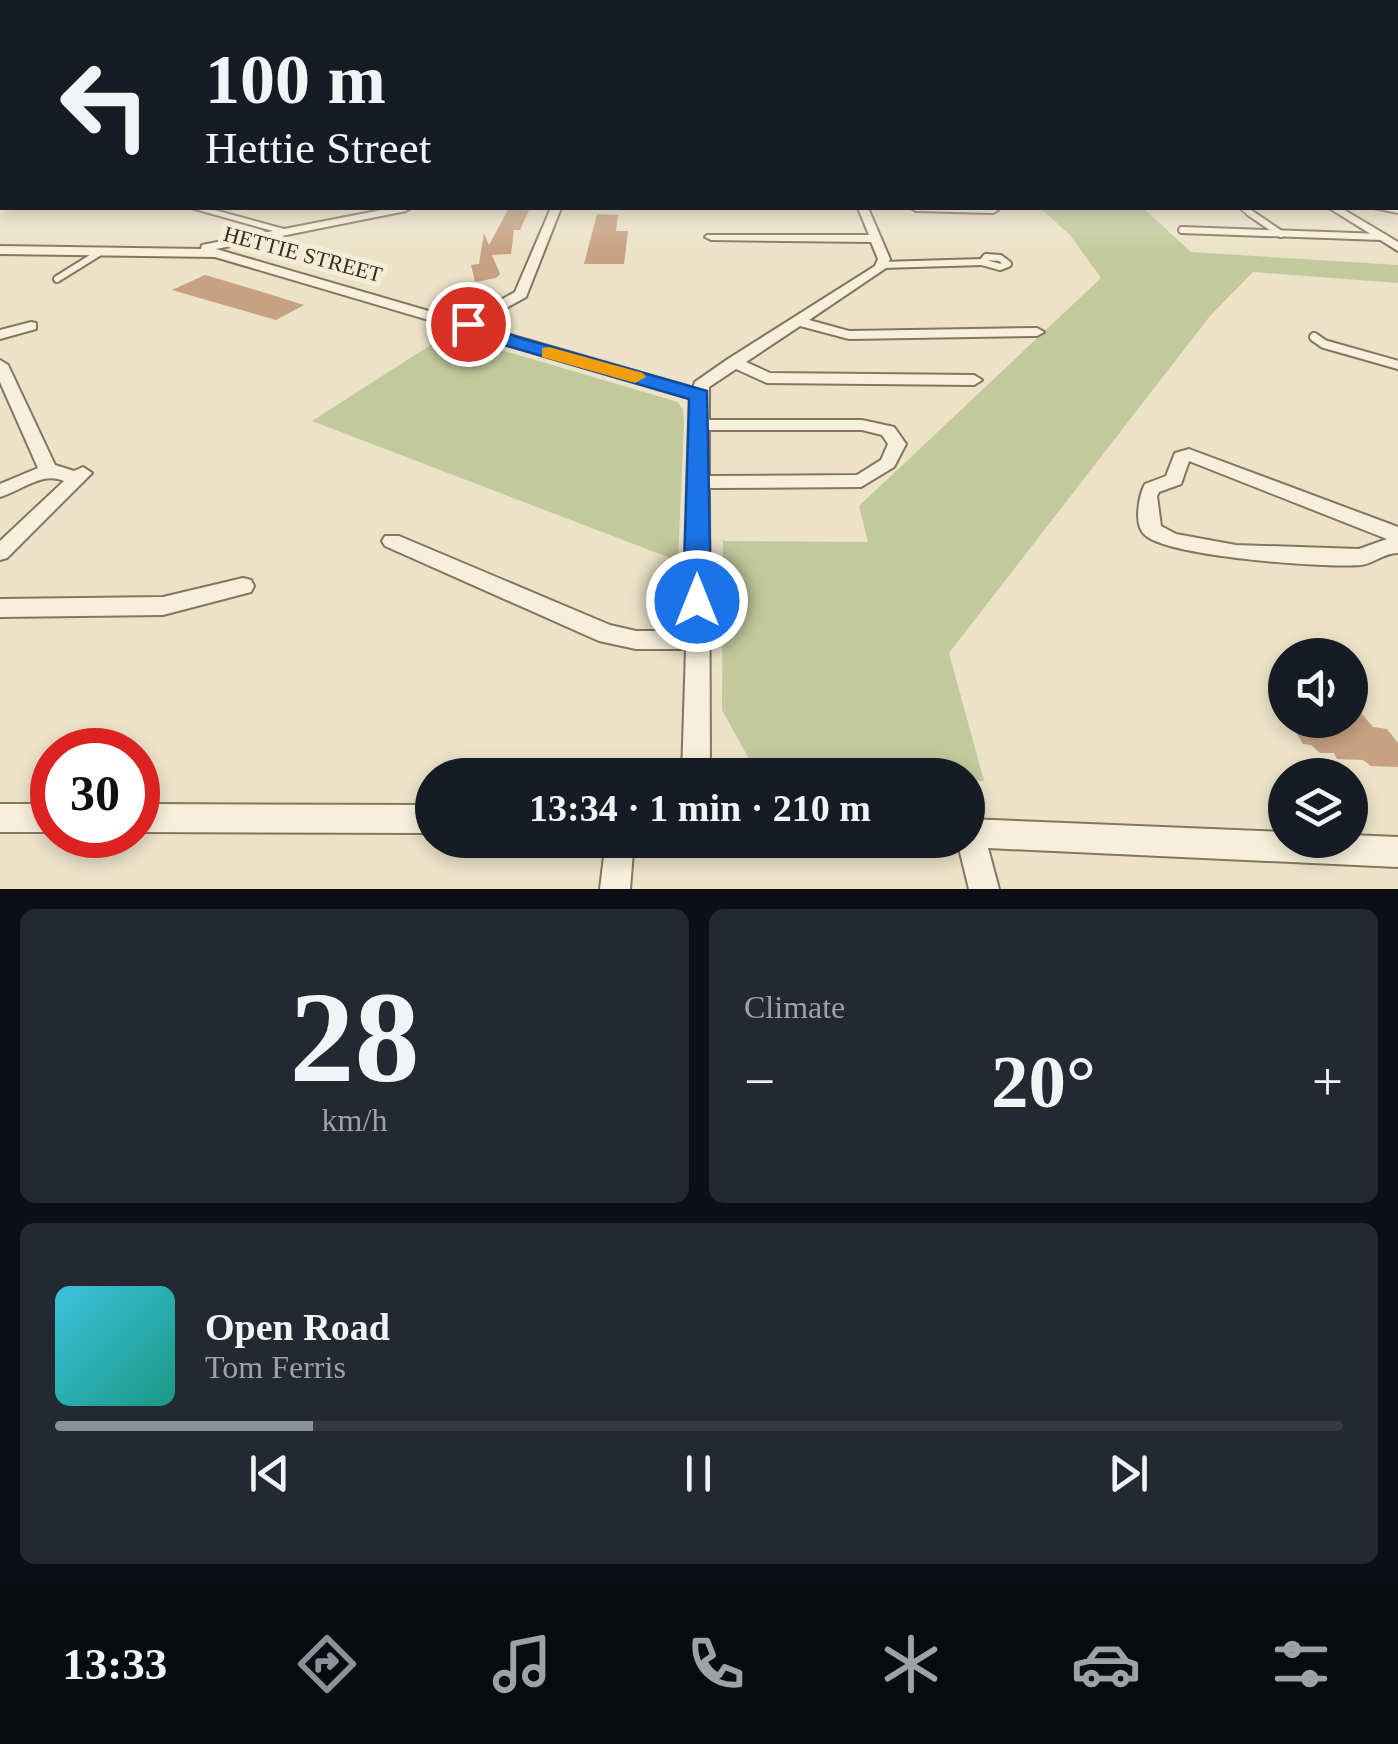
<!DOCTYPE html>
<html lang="en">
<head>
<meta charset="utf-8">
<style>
  :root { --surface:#171b24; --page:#242831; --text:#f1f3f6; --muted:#9ea1a6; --line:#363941; --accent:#8c9099 }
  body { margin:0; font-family:Georgia,serif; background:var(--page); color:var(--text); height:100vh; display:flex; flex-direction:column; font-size:38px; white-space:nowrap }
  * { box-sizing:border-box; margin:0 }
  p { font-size:32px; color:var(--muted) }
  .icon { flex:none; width:55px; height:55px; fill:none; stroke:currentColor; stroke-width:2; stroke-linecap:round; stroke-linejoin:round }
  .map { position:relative; height:889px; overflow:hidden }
  .drawer { display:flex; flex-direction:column; gap:20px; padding:20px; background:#0d0f14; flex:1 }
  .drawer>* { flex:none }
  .top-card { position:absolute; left:0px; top:0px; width:1400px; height:210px; box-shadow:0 5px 15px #0003; background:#171b24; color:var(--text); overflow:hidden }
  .buttons { position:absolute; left:1268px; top:638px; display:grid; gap:20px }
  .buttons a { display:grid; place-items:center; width:100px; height:100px; border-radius:50%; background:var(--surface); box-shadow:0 5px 15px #0003; font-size:50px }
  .speed { position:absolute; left:30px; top:728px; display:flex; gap:20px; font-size:50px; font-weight:700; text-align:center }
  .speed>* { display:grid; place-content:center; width:130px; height:130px; border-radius:50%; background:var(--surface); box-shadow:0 5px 15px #0003; line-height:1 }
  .speed .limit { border:15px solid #d22; background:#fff; color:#111 }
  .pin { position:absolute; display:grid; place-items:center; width:85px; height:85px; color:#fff; margin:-42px; border:5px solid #fff; border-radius:50%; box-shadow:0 2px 10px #0007 }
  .me { position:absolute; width:110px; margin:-55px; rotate:0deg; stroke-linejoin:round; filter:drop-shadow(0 0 8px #0008) }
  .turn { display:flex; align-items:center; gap:35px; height:210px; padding:0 40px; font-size:45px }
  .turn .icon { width:130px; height:130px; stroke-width:2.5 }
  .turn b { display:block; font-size:70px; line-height:85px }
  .big { font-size:75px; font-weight:800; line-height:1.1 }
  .drawer .card { flex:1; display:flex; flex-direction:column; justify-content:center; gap:15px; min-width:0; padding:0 35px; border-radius:15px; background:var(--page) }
  .drawer .dial { align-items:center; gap:0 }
  .dial b { font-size:130px; line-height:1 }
  .song { display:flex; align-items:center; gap:30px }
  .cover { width:120px; height:120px; border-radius:15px; background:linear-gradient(135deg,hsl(190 70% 55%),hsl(170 70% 35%)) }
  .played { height:10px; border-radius:5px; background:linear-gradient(90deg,var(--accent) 20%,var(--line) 20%) }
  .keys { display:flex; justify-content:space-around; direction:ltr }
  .heat { display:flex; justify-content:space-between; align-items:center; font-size:55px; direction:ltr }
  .drawer .tiles { flex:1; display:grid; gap:20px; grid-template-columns:1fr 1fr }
  .card:last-child { grid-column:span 2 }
  .trip { position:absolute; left:415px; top:758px; width:570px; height:100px; border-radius:50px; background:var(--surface); box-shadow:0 5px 15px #0003; font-weight:800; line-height:100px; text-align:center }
  .dock { display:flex; height:160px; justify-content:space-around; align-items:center; background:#090b0e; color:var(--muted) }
  .dock .icon { width:70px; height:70px }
  .dock .active { color:var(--accent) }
  .dock b { font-size:45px; color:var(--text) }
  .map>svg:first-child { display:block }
</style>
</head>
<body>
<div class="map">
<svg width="1398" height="889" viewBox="0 0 1398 889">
  <rect width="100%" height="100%" fill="#ebe2c8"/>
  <g fill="#c2c99d">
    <polygon points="1040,208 1143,208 1191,252 1398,265 1398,283 1253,272 1210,316 949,653 984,781 968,780 968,775 758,775 722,710 723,541 868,542 859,506 1101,278 1070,235"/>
    <polygon points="454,330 484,345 678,402 683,410 684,423 678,561 312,421"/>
  </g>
  <g fill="#c6a182">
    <polygon points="509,208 530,208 520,230 514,230 511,254 492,255 500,274 496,278 475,282 471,265 479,264 484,233 489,245"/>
    <polygon points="597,214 618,215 616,231 628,231 624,264 584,264"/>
    <polygon points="205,275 256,290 304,305 276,320 172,290"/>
    <polygon points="1350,700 1373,727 1387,729 1398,743 1398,767 1371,766 1363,760 1337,759 1334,753 1320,753 1311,745 1303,744 1288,720 1350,720"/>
  </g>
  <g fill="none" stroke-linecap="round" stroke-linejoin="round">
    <g stroke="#86755f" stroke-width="8">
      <polyline id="service-far2" points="1243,208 1254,216"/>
    </g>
    <g stroke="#86755f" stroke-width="10">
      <g id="service-far1">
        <polyline points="1250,213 1281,234"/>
        <polyline points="1182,230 1382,237"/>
        <polygon points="986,257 1000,258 1008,264 1000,267 982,262"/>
        <polyline points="882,265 982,262"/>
        <polyline points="57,279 102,251"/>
      </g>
    </g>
    <g stroke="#86755f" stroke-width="12">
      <polyline id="service" points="1314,337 1324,344 1398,365"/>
    </g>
    <g stroke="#86755f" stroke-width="4">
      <g id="minor">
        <polygon points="0,154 2,155 2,161 0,160"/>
        <polygon points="1398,207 1398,213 1374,208 1398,208"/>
        <path d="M191 208H207L284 229 392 208H411L406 211 216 249 463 321 515 292 551 208H561L526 297 476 325 693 388 695 382 728 359 875 266 878 259 871 242 711 240 705 237 707 235H869L858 208H868L890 259 886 268 809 320 849 331 1037 328 1044 332 1037 336 849 339 800 326 746 362 770 373 974 375 982 380 974 385 767 383 736 369 709 387V420H862L894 427 906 444 894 467 861 487 709 488 710 775H682L686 649H636L599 641 385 546 382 541 385 536H399L610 625 636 631H686L693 398 215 257 0 254V246L201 249 202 245 273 231ZM709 430H862L882 435 888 444 881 460 857 475 709 476Z"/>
        <polygon points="911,208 996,208 998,210 993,213 916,211"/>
        <polygon points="1329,208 1341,208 1398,242 1398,251"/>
        <polygon points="31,322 36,323 36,329 0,339 0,330"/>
        <path d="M0 360 8 365 55 465 74 471 83 467 92 473 7 558 0 560V541L64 481C42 471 21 491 0 497V484L38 468 0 382Z"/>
        <path d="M1189 449 1398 527V553C1384 553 1375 563 1361 565 1326 568 1169 557 1145 535 1133 525 1139 495 1145 484L1166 476 1175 453ZM1189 461 1387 539 1359 549 1236 545 1176 534 1161 526 1157 496 1159 492 1181 484Z"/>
        <polygon points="243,578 251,580 254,586 251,592 163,615 0,617 0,599 163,597"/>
        <rect x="0" y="804" width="52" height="28"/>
        <polygon points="138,804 432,805 432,833 138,832"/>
        <polygon points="968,819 1285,832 1285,840 1350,840 1350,835 1398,837 1398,867 988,848 999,889 969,889 957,840 968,840"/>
        <polygon points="606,840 634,840 630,889 600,889"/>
      </g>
    </g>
    <use href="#service-far2" stroke="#f6efdb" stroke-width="5"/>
    <use href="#service-far1" stroke="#f6efdb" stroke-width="6"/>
    <use href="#service" stroke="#f6efdb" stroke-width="8"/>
    <use href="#minor" fill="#f6efdb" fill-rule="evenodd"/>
  </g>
  <linearGradient id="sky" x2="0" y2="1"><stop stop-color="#8fb9d6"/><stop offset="0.51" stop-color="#f6f2e6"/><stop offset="1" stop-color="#f6f2e6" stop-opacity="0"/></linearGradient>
  <rect width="1398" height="253" fill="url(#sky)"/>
  <polygon fill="#1a73e8" stroke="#114b97" stroke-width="2.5" points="468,319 517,337 707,391 711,601 707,609 697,612 687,609 683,601 689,399 504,345 462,328 462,321"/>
  <polygon fill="#f59e0b" points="549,347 643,373 646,377 635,383 542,357 542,348"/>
  <g text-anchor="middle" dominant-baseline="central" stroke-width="10" stroke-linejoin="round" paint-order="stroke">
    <g font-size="22" fill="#372d21" stroke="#f3ecd7">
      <text transform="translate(303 254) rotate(15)">HETTIE STREET</text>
    </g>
  </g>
</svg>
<div class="buttons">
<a><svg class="icon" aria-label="sound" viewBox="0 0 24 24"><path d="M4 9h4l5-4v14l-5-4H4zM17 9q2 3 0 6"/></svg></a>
<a><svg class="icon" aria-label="layers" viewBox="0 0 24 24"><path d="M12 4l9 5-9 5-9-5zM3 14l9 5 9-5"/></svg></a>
</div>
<div class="speed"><div class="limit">30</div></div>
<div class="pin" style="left:468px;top:324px;background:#d93025"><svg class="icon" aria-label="arrive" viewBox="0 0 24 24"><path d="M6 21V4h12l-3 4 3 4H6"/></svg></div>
<svg class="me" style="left:697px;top:601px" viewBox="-20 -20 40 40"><circle r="17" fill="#1a73e8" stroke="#fff" stroke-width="3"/><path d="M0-11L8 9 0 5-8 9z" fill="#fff"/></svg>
<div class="trip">13:34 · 1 min · 210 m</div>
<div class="top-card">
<div class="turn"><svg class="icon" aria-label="left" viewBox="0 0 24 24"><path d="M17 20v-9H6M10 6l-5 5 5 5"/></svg><div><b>100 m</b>Hettie Street</div></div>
</div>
</div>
<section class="drawer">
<div class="tiles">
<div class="card dial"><b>28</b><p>km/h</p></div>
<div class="card"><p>Climate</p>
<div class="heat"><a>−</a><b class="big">20°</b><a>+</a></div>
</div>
<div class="card">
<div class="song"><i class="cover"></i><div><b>Open Road</b><p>Tom Ferris</p></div></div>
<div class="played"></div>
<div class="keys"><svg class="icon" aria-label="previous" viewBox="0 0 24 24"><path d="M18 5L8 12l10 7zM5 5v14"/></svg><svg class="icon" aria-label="pause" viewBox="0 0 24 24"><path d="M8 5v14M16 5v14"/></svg><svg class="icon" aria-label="next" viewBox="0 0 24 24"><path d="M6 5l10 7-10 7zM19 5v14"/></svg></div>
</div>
</div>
</section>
<nav class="dock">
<b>13:33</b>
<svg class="icon active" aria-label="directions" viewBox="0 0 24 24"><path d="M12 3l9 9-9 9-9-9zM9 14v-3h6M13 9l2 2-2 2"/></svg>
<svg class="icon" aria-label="music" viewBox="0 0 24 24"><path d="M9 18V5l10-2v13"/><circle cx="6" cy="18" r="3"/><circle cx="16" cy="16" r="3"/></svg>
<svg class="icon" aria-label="phone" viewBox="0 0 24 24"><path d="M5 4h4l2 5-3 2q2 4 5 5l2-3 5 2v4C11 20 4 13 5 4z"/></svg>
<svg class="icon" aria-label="climate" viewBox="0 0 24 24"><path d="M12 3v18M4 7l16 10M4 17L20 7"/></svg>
<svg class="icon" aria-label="car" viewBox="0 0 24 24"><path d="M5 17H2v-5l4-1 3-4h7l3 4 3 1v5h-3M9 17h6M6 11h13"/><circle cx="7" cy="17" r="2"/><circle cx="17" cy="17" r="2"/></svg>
<svg class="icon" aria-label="filters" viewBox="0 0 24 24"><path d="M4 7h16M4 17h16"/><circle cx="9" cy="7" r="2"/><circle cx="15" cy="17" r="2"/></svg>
</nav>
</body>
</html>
